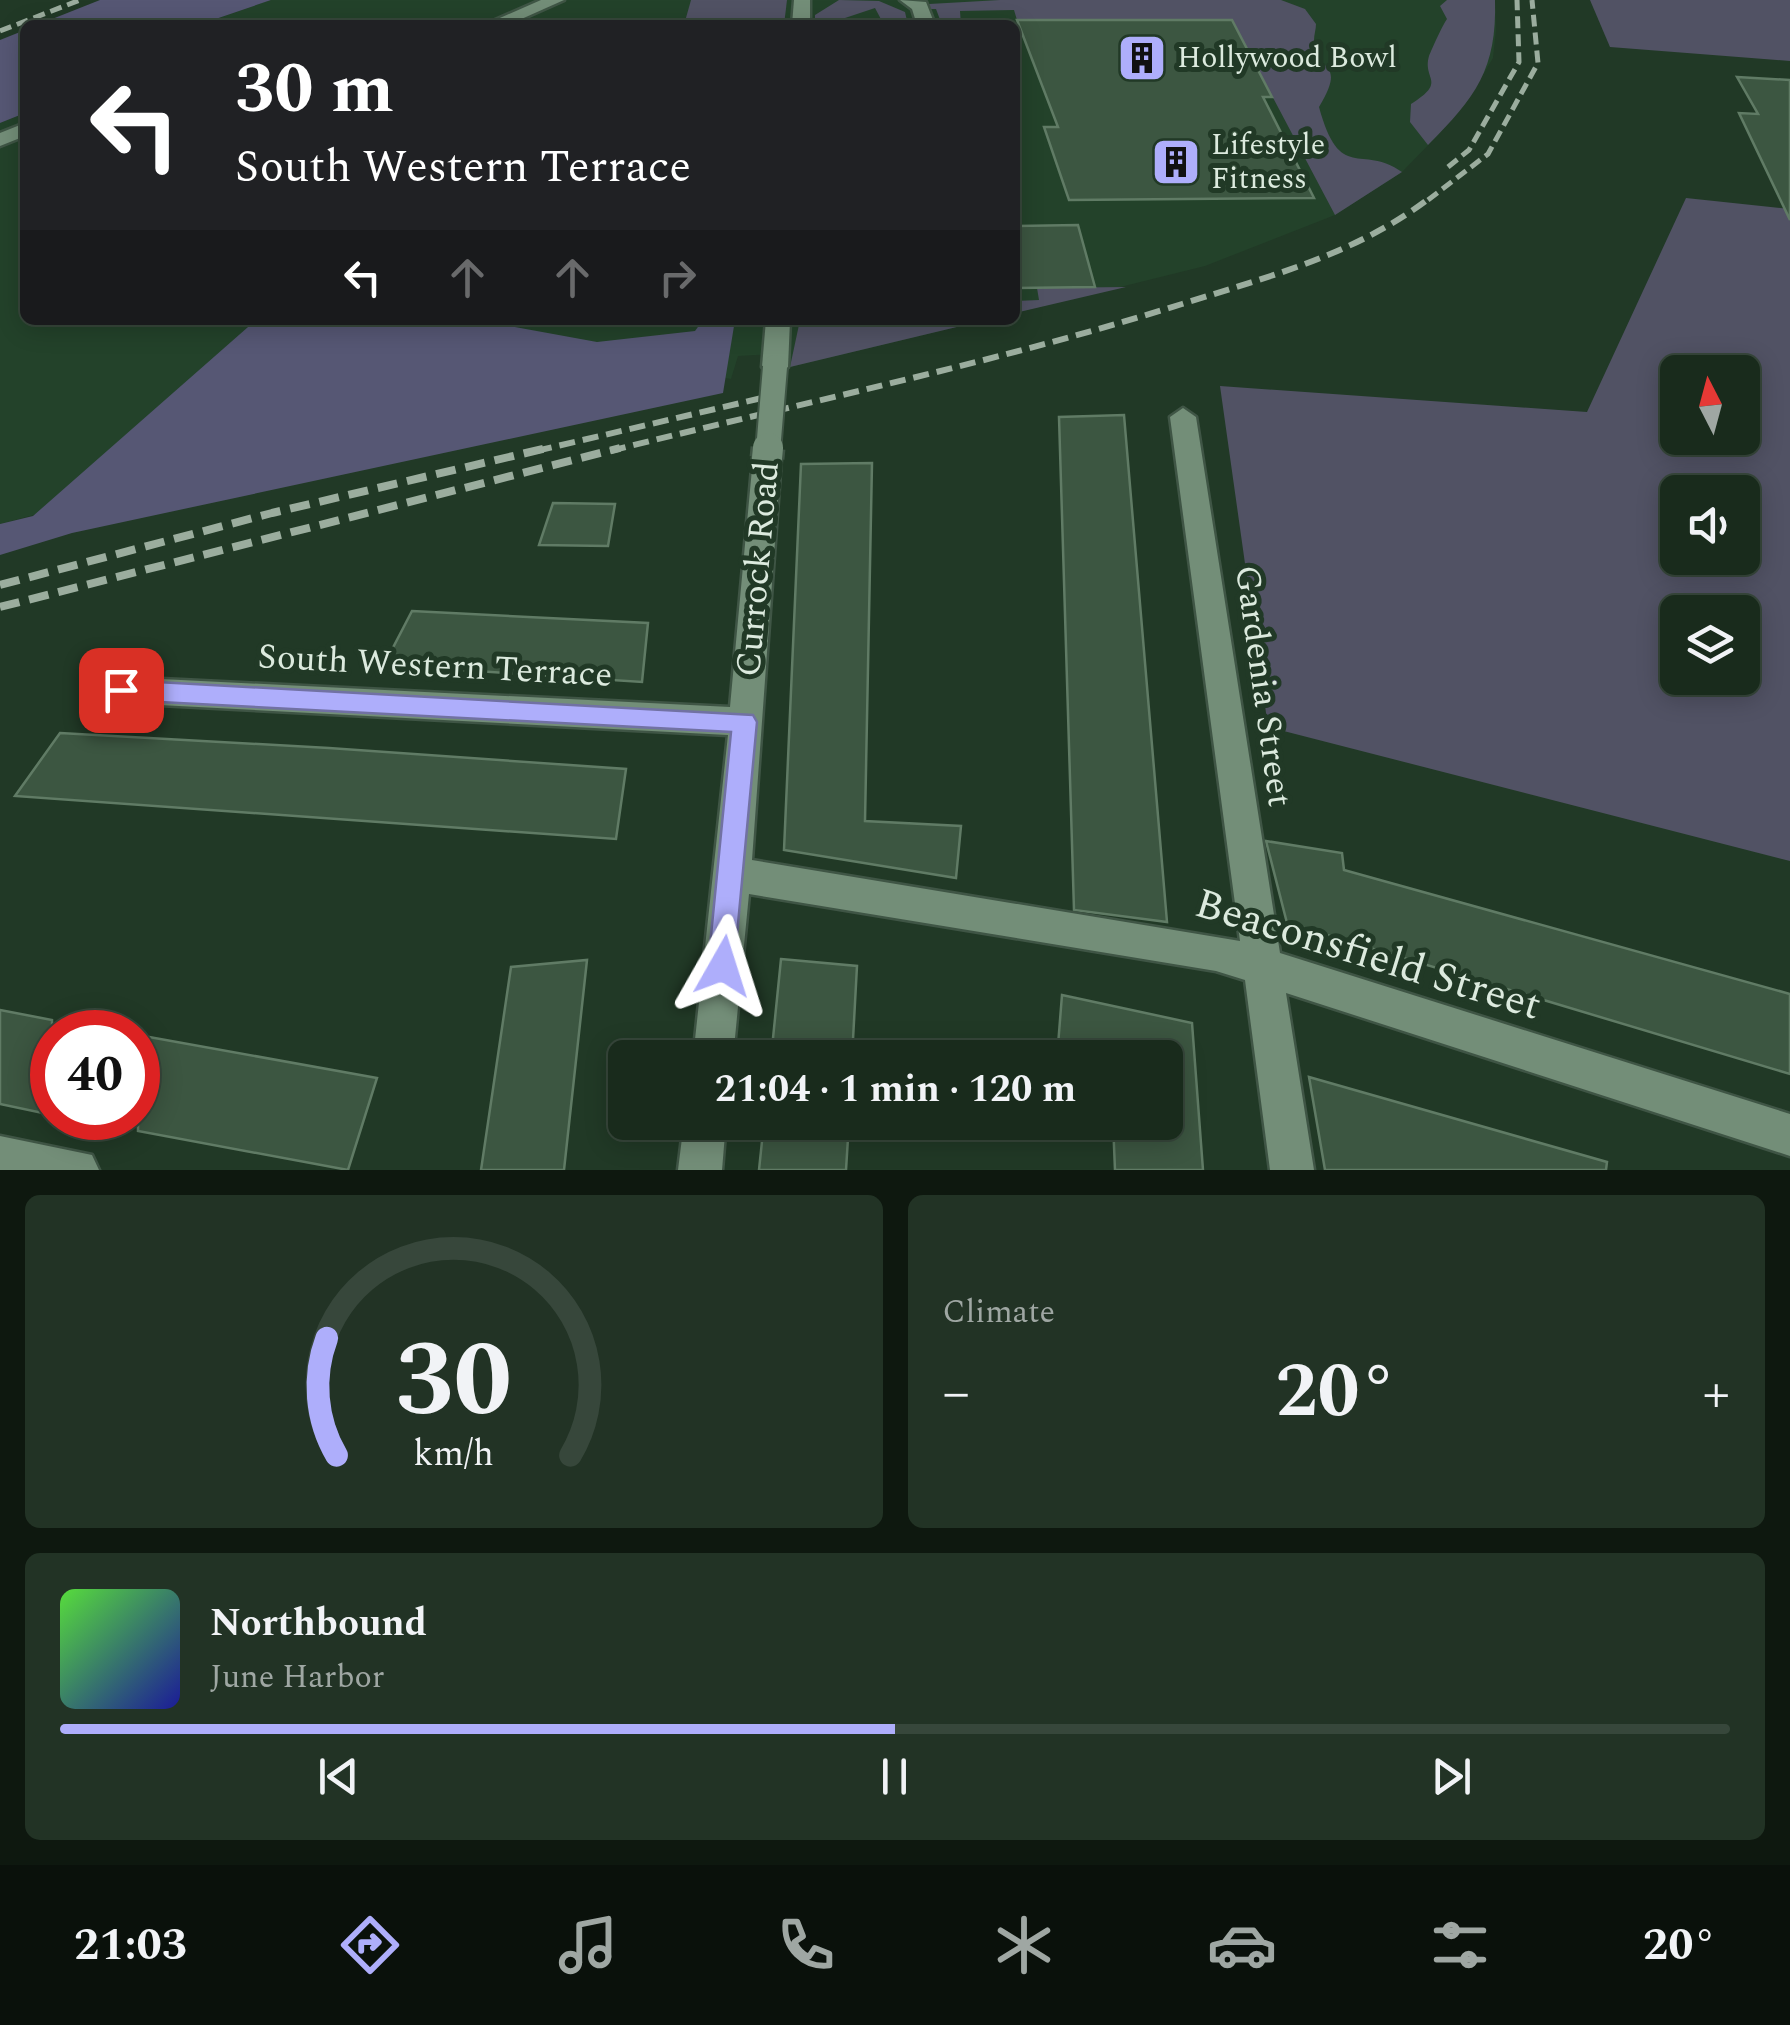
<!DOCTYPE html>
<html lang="en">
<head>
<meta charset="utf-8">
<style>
  :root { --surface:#192b1c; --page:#223325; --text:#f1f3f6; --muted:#9fa7a3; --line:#37473b; --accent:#aeaefb }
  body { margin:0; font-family:Spectral,serif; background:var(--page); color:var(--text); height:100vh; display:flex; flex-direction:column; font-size:38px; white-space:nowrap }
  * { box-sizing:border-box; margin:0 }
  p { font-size:32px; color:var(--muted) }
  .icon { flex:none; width:55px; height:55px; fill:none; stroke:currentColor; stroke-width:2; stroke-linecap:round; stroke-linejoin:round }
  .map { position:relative; height:1170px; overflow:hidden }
  .drawer { display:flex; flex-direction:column; gap:25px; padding:25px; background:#0e180f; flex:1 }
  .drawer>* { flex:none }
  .guide { position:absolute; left:20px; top:20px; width:1000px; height:305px; border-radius:15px; box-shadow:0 5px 25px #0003,0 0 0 2px var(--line); background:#202124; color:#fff; overflow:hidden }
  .needle { width:65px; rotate:354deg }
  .tools { position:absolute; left:1660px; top:355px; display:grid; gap:20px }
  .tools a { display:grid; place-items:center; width:100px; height:100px; border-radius:15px; background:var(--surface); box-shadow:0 5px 25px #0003,0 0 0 2px var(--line); font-size:50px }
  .speed { position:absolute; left:30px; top:1010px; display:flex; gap:20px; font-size:50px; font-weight:700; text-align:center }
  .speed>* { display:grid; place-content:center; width:130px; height:130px; border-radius:50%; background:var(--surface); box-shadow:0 5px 25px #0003,0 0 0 2px var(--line); line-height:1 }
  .speed .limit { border:15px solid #d22; background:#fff; color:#111 }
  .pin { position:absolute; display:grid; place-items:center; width:85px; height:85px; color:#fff; margin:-42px; border-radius:20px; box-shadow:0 5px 15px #0006 }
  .me { position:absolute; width:110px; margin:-55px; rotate:6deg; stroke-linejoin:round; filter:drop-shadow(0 0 8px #0008) }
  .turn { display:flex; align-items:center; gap:35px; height:210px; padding:0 50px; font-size:45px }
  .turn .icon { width:130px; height:130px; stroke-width:2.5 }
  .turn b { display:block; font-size:70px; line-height:85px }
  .lanes { display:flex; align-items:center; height:95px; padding:0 50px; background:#0003; justify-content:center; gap:50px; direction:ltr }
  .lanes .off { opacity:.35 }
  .big { font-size:75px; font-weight:700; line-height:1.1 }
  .drawer .card { flex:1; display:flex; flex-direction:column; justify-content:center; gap:15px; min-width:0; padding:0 35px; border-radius:15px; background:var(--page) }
  .drawer .dial { align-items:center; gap:0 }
  .dial svg { height:260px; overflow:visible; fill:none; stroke:var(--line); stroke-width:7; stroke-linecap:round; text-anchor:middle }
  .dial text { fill:var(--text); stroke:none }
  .song { display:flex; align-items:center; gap:30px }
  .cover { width:120px; height:120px; border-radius:15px; background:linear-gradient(135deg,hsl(110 70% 55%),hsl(240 70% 35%)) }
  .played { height:10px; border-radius:5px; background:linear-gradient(90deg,var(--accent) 50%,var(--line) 50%) }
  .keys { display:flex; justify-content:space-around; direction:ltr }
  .heat { display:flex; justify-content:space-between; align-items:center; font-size:55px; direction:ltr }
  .drawer .tiles { flex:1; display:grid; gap:25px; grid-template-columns:1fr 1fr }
  .card:last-child { grid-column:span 2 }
  .trip { position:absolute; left:608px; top:1040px; width:575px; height:100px; border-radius:15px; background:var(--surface); box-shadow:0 5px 25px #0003,0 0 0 2px var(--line); font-weight:700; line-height:100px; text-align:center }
  .dock { display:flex; height:160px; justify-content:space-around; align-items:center; background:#0a110b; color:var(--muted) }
  .dock .icon { width:70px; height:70px }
  .dock .current { color:var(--accent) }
  .dock b { font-size:45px; color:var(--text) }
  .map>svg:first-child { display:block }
</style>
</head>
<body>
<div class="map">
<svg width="1790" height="1170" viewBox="0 0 1790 1170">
  <rect width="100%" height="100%" fill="#213926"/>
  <g fill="#23422a">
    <polygon points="271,0 1495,0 1496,30 1493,58 1468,100 1439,134 1402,172 1335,215 1205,266 1015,313 1015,25 198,25"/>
    <polygon points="25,113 25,320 986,320 790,367 790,353 738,356 731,379 713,376 71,505 0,524 0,123"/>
  </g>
  <g fill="#515264" fill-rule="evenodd">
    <polygon points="691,0 787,0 784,25 684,25"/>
    <polygon points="839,0 879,1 905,12 908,25 883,23 875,8 842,19 841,25 815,25 815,15"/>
    <path d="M1000 0H1281L1305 9 1316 24C1316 29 1314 35 1314 40 1313 74 1349 57 1319 107 1340 184 1361 143 1402 172L1335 215 1232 20H1017L1014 10 960 11 961 25H942L936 9H929V4Z"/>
    <path d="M1447 0H1495C1497 69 1476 97 1428 145L1410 122 1411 104C1448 81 1422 80 1429 56 1432 49 1442 26 1447 19L1440 6Z"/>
    <polygon points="1590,0 1790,0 1790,61 1610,47"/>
    <path d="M1686 198 1790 209V861L1268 727 1220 386 1587 412ZM1678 372H1742V438H1678ZM1678 492H1742V558H1678ZM1678 612H1742V678H1678Z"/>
    <polygon points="1126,287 1015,313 1015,301 1039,300 1037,288"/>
    <polygon points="800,320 829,320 830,327 986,320 790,367"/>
  </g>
  <g fill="#565774">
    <polygon points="100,0 271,0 198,25 37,25"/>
    <polygon points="25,30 25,113 0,123 0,40"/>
    <polygon points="256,320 476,320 597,342 695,331 703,320 735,320 723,393 72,533 0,555 0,524 33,516"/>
  </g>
  <g fill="#3c5641" stroke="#607b65" stroke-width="2.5">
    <polygon points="1017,20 1232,20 1272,97 1263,97 1314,198 1069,200 1044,127 1058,127"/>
    <polygon points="1737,77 1790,80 1790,220 1739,113 1758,114"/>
    <polygon points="1078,225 1095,287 1015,288 1015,226"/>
    <polygon points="1124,415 1167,922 1074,910 1059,417"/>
    <polygon points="872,463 865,821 961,826 956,878 784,850 801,464"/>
    <polygon points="553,503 615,504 608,546 539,545"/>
    <polygon points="412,611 648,623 642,682 384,665"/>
    <polygon points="60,733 329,748 626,769 616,839 15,796"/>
    <polygon points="1266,841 1342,853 1344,870 1790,994 1790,1074 1287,923"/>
    <polygon points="781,959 857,966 852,1058 771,1058"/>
    <polygon points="587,960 564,1170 481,1170 511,967"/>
    <polygon points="1062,995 1192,1023 1203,1170 1115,1170 1113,1122 1165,1122 1165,1058 1057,1058"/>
    <polygon points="0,1010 52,1020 52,1115 0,1104"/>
    <polygon points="138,1035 377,1078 348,1170 138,1131"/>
    <polygon points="1309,1077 1607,1162 1606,1170 1325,1170"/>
    <polygon points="764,1122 849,1122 846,1170 759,1170"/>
  </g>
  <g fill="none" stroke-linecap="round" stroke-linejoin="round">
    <g stroke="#3f5545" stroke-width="5">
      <g id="minor">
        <polygon points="541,0 564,0 508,25 484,25"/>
        <polygon points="794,0 810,0 810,25 792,25"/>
        <polygon points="900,0 926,2 935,25 917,25 912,9"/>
        <polygon points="25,123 25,136 0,146 0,133"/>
        <polygon points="766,320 790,320 788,367 775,375 762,367"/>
        <polygon points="1183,408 1196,417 1280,953 1790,1114 1790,1156 1286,993 1314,1170 1270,1170 1245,980 1216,971 749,894 733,1058 693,1058 728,735 121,703 110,699 105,690 110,681 121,677 730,707 753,458 767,449 781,458 752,860 1240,941 1170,417"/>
        <polygon points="684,1122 726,1122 722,1170 678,1170"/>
        <polygon points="0,1136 92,1155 99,1170 0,1170"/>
      </g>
    </g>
    <use href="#minor" fill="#738e78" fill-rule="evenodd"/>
    <g stroke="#9bad9e" stroke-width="5" stroke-dasharray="12 6" stroke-linecap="butt">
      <polyline points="0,31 80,0"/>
      <polyline points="1448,167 1469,150 1519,62 1517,0"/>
      <polyline points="1428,200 1488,154 1538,63 1532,0"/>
    </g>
    <g stroke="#9bad9e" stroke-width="6" stroke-dasharray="16 8" stroke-linecap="butt">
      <polyline points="536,451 762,398"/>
      <path d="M610 451C801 403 995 363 1182 304 1270 276 1357 254 1431 197"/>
    </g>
    <g stroke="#9bad9e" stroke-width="8" stroke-dasharray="20 10" stroke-linecap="butt">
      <polyline points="0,585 272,513 547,448"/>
      <polyline points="0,607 620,448"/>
    </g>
    <g stroke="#3f5545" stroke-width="28" stroke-linecap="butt">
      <polyline id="minor-bridge-far1" points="768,451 775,367"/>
    </g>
    <g stroke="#3f5545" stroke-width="35" stroke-linecap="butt">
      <polyline id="minor-bridge" points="767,458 768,448"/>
    </g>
    <use href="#minor-bridge-far1" stroke="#738e78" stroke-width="24"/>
    <use href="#minor-bridge" stroke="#738e78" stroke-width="30"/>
  </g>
  <polygon fill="#aeaefb" stroke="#7171a3" stroke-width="2.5" points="121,680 753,715 757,722 733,977 723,981 713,977 708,966 731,732 121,700 109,690"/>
  <defs>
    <g id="building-square" transform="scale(2.5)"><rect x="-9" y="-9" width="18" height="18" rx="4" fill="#aeaefb" stroke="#213926"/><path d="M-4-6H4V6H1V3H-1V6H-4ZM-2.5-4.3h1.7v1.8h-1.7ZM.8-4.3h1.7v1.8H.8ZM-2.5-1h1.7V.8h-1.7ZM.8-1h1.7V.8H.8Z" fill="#111"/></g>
  </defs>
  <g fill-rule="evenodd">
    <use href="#building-square" x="1142" y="58"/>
    <use href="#building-square" x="1176" y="162"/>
  </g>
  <g text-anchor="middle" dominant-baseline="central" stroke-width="10" stroke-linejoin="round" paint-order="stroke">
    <g font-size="30" fill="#dceade" stroke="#213926" text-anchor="start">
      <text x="1177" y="58">Hollywood Bowl</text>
      <text x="1211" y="145">Lifestyle<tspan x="1211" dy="34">Fitness</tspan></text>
    </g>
    <g font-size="35" fill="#dceade" stroke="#213926">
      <text transform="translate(758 569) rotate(-85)">Currock Road</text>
      <text transform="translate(435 666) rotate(3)">South Western Terrace</text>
      <text transform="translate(1263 686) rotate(82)">Gardenia Street</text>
    </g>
    <g font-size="42" fill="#dceade" stroke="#213926">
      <text transform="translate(1368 955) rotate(17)">Beaconsfield Street</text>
    </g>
  </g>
</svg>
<div class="tools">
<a><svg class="needle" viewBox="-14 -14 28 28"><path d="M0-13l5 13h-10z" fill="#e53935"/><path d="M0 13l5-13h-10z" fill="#9fa7a3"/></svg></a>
<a><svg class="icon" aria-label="sound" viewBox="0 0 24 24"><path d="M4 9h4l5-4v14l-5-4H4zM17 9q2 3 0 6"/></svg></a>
<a><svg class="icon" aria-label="layers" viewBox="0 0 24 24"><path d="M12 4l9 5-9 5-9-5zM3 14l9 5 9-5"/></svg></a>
</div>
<div class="speed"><div class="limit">40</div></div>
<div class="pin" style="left:121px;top:690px;background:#d93025"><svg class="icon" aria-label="arrive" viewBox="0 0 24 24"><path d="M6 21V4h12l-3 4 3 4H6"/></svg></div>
<svg class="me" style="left:723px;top:966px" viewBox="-20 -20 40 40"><path d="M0-17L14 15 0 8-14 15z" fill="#aeaefb" stroke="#fff" stroke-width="4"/></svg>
<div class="trip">21:04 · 1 min · 120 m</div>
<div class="guide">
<div class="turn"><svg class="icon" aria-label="left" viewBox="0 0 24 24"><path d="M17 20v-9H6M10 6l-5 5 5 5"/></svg><div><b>30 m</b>South Western Terrace</div></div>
<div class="lanes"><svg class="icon" aria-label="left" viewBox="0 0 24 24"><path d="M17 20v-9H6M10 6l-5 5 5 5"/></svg><svg class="icon off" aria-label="ahead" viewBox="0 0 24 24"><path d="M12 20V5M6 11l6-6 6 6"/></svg><svg class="icon off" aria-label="ahead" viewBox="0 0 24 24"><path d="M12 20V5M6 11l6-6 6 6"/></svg><svg class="icon off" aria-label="right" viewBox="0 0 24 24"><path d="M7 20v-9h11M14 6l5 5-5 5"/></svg></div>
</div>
</div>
<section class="drawer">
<div class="tiles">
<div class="card dial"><svg viewBox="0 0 100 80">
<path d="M14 69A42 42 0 1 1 86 69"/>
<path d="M14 69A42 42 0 0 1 11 33" stroke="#aeaefb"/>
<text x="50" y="56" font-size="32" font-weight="700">30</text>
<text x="50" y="72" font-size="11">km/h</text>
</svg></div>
<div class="card"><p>Climate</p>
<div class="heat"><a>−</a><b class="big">20°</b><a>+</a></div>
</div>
<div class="card">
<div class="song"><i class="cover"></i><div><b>Northbound</b><p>June Harbor</p></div></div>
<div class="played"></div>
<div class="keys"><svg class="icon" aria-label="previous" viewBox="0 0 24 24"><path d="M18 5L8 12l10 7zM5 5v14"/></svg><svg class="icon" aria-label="pause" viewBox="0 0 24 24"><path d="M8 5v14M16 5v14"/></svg><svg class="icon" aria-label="next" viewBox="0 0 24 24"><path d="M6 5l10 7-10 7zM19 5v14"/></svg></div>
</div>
</div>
</section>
<nav class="dock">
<b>21:03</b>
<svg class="icon current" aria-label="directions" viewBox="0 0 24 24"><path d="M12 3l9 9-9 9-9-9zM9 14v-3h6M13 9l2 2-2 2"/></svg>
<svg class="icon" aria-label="music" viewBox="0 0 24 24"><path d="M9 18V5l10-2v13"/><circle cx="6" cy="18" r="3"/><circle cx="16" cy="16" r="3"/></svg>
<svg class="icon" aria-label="phone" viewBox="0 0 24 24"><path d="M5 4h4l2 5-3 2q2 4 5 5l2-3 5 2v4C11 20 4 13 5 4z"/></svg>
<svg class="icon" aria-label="climate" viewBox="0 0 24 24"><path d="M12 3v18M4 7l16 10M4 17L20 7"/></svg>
<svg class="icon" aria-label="car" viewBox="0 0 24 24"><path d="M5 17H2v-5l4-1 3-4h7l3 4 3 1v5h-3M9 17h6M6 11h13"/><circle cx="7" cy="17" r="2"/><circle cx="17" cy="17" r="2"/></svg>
<svg class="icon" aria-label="filters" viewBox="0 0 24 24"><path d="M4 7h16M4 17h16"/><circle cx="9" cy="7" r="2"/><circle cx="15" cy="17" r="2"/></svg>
<b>20°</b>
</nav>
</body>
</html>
